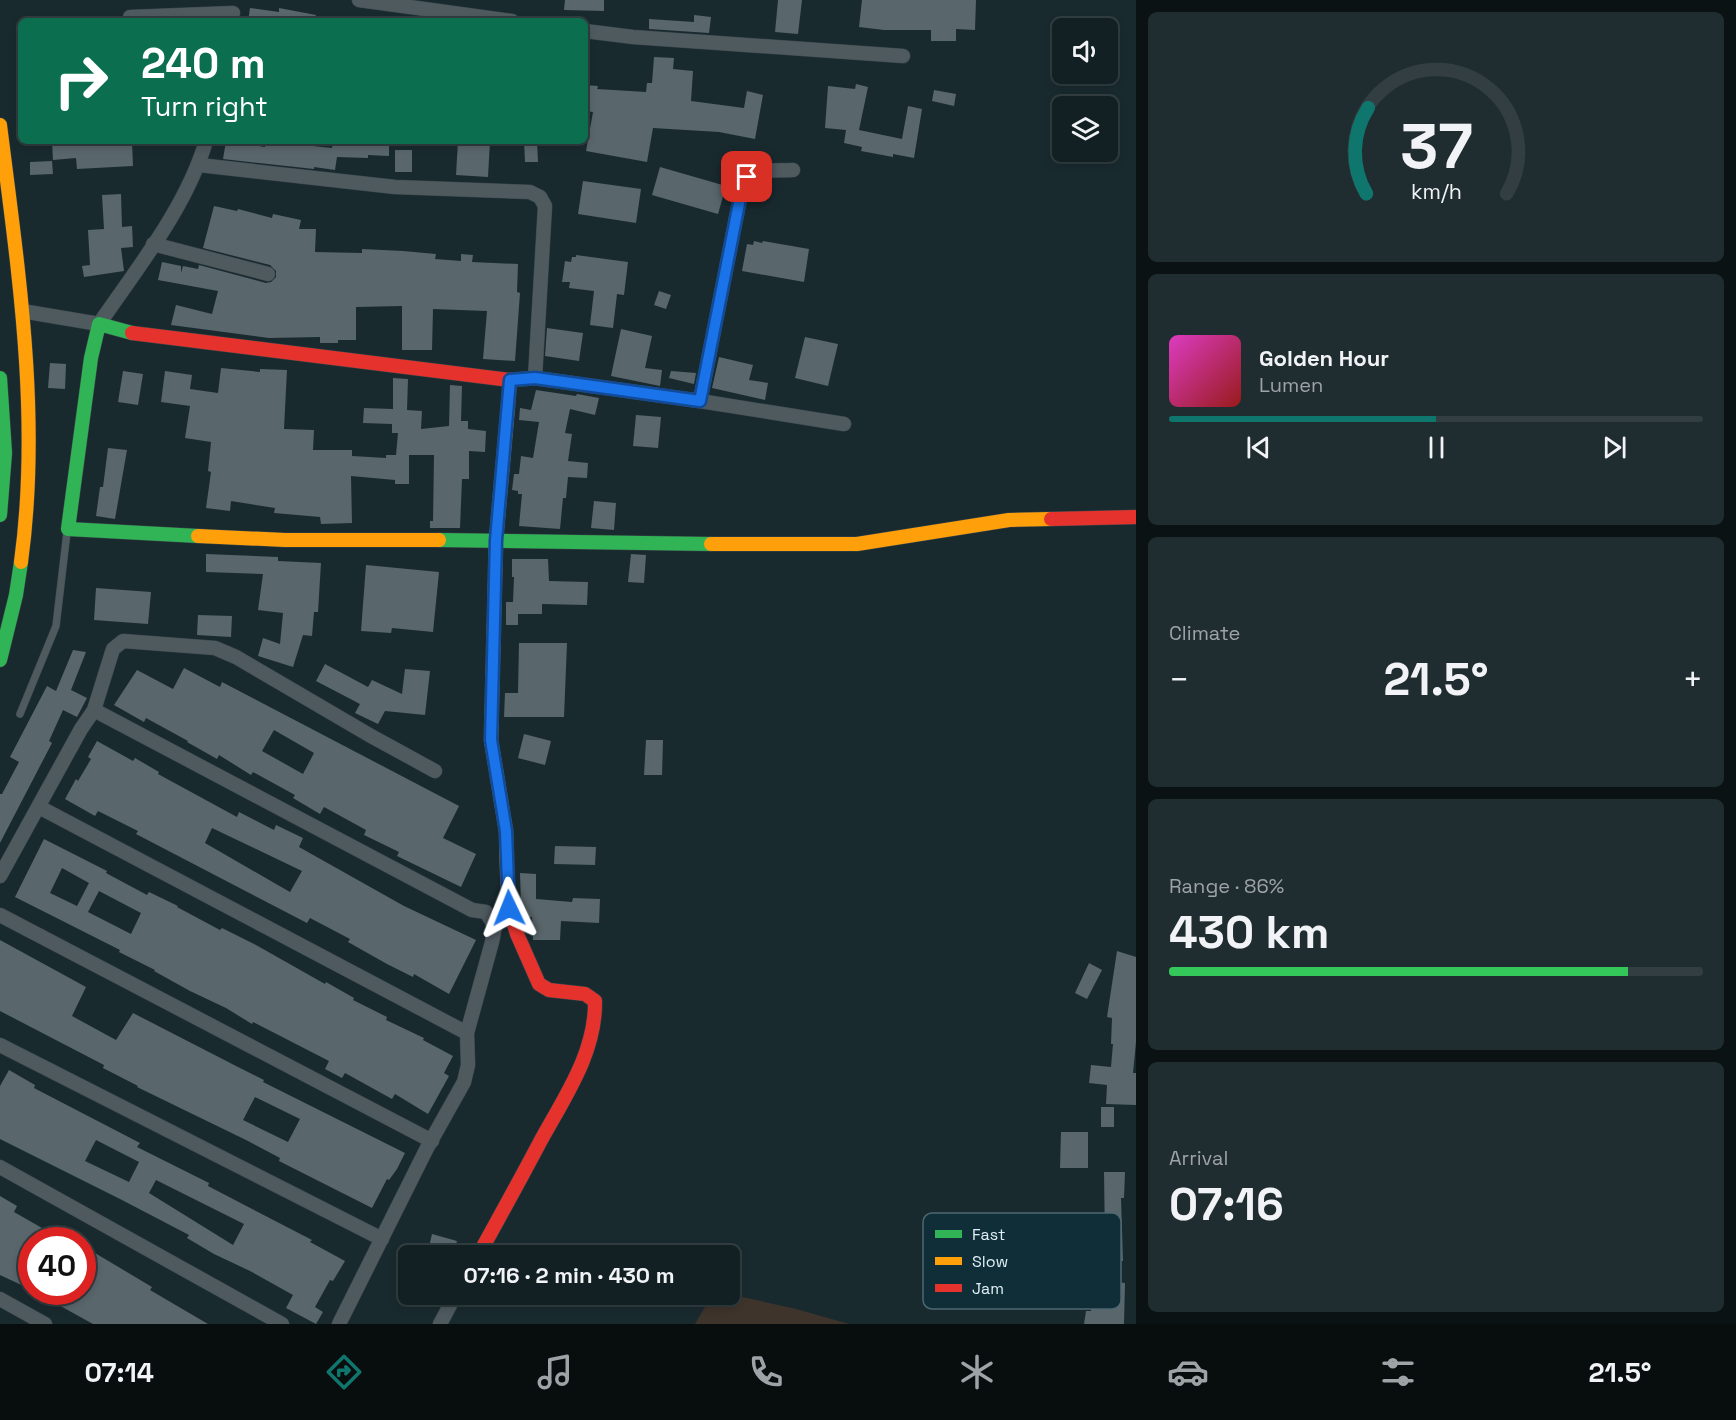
<!DOCTYPE html>
<html lang="en">
<head>
<meta charset="utf-8">
<style>
  :root { --surface:#132023; --page:#202d30; --text:#f1f3f6; --muted:#9da3a6; --line:#323e41; --accent:#0f766e }
  body { margin:0; font-family:"Space Grotesk",sans-serif; background:var(--page); color:var(--text); height:100vh; display:flex; flex-direction:column; font-size:22px; white-space:nowrap }
  * { box-sizing:border-box; margin:0 }
  p { font-size:20px; color:var(--muted) }
  .icon { flex:none; width:33px; height:33px; fill:none; stroke:currentColor; stroke-width:2; stroke-linecap:round; stroke-linejoin:round }
  .map { position:relative; flex:1; overflow:hidden }
  .panel { display:flex; flex-direction:column; gap:12px; padding:12px; background:#0a1213; width:600px }
  .panel>* { flex:none }
  .top-card { position:absolute; left:18px; top:18px; width:570px; height:126px; border-radius:9px; box-shadow:0 3px 9px #0003,0 0 0 2px var(--line); background:#0b6e4f; color:#fff; overflow:hidden }
  .buttons { position:absolute; left:1052px; top:18px; display:grid; gap:12px }
  .buttons a { display:grid; place-items:center; width:66px; height:66px; border-radius:9px; background:var(--surface); box-shadow:0 3px 9px #0003,0 0 0 2px var(--line); font-size:30px }
  .speed { position:absolute; left:18px; top:1227px; display:flex; gap:12px; font-size:30px; font-weight:700; text-align:center }
  .speed>* { display:grid; place-content:center; width:78px; height:78px; border-radius:50%; background:var(--surface); box-shadow:0 3px 9px #0003,0 0 0 2px var(--line); line-height:1 }
  .speed .limit { border:9px solid #d22; background:#fff; color:#111 }
  .pin { position:absolute; display:grid; place-items:center; width:51px; height:51px; color:#fff; margin:-26px; border-radius:12px; box-shadow:0 3px 9px #0006 }
  .me { position:absolute; width:66px; margin:-33px; rotate:358deg; stroke-linejoin:round; filter:drop-shadow(0 0 4px #0008) }
  .turn { display:flex; align-items:center; gap:21px; height:126px; padding:0 24px; font-size:27px }
  .turn .icon { width:78px; height:78px; stroke-width:2.5 }
  .turn b { display:block; font-size:42px; line-height:51px }
  .big { font-size:45px; font-weight:800; line-height:1.1 }
  .panel .card { flex:1; display:flex; flex-direction:column; justify-content:center; gap:9px; min-width:0; padding:0 21px; border-radius:9px; background:var(--page) }
  .panel .dial { align-items:center; gap:0 }
  .dial svg { height:156px; overflow:visible; fill:none; stroke:var(--line); stroke-width:7; stroke-linecap:round; text-anchor:middle }
  .dial text { fill:var(--text); stroke:none }
  .song { display:flex; align-items:center; gap:18px }
  .cover { width:72px; height:72px; border-radius:9px; background:linear-gradient(135deg,hsl(310 70% 55%),hsl(0 70% 35%)) }
  .played { height:6px; border-radius:3px; background:linear-gradient(90deg,var(--accent) 50%,var(--line) 50%) }
  .keys { display:flex; justify-content:space-around; direction:ltr }
  .heat { display:flex; justify-content:space-between; align-items:center; font-size:33px; direction:ltr }
  .charge { height:9px; border-radius:4px; background:linear-gradient(90deg,#34c759 86%,var(--line) 0) }
  .trip { position:absolute; left:398px; top:1245px; width:342px; height:60px; border-radius:9px; background:var(--surface); box-shadow:0 3px 9px #0003,0 0 0 2px var(--line); font-weight:800; line-height:60px; text-align:center }
  .tabs { display:flex; height:96px; justify-content:space-around; align-items:center; background:#080d0e; color:var(--muted) }
  .tabs .icon { width:42px; height:42px }
  .tabs .on { color:var(--accent) }
  .tabs b { font-size:27px; color:var(--text) }
  main { display:flex; flex:1; min-height:0 }
  .map>svg:first-child { display:block }
</style>
</head>
<body>
<main>
<div class="map">
<svg width="1136" height="1324" viewBox="0 0 1136 1324">
  <rect width="100%" height="100%" fill="#192a2f"/>
  <polygon fill="#3f342c" points="729,1294 796,1309 849,1324 695,1324 712,1295"/>
  <g fill="#59666c" fill-rule="evenodd">
    <polygon points="565,0 604,0 604,11 564,10"/>
    <polygon points="778,0 802,0 798,34 775,32"/>
    <polygon points="862,0 976,0 975,30 956,29 956,41 931,41 931,30 884,30 859,27"/>
    <polygon points="250,8 279,12 279,8 316,15 315,21 248,21"/>
    <polygon points="694,15 711,17 709,33 649,29 649,19 694,22"/>
    <polygon points="654,57 674,58 673,69 693,71 691,101 744,108 747,91 763,95 755,139 719,132 653,128 647,162 586,151 593,112 585,111 585,85 598,86 597,89 646,92 647,83 652,83"/>
    <polygon points="856,84 868,87 859,130 902,139 908,106 922,109 914,158 893,154 893,157 861,151 862,147 844,143 846,130 825,128 828,86 855,89"/>
    <polygon points="934,90 956,94 954,106 932,101"/>
    <polygon points="52,141 132,141 133,166 77,169 76,158 53,160"/>
    <polygon points="226,141 265,147 266,141 332,148 333,141 389,141 389,156 368,155 368,158 337,157 335,170 314,167 314,169 223,159"/>
    <polygon points="458,141 490,141 488,177 456,175"/>
    <polygon points="524,141 537,141 538,162 525,162"/>
    <rect x="395" y="150" width="17" height="22"/>
    <polygon points="52,161 53,174 30,175 30,162"/>
    <polygon points="660,167 726,186 718,214 652,195"/>
    <polygon points="583,181 641,189 636,223 578,214"/>
    <polygon points="121,194 122,227 132,226 133,247 121,248 124,271 84,277 82,266 90,265 88,230 104,229 102,195"/>
    <polygon points="214,206 237,211 238,209 272,218 273,214 301,220 299,229 316,229 315,252 362,253 362,249 403,251 436,254 435,259 461,261 461,254 473,255 472,262 518,264 517,292 520,293 515,361 483,359 487,311 433,309 432,350 402,350 402,306 356,307 356,340 338,340 338,343 320,343 320,337 269,338 171,325 176,305 212,314 218,291 158,280 162,262 181,266 181,273 183,266 198,269 199,265 266,283 271,282 276,277 276,271 270,265 203,248"/>
    <polygon points="754,241 762,243 763,241 809,249 804,282 742,271 747,244 753,245"/>
    <polygon points="576,255 628,262 624,295 617,294 613,328 590,325 594,291 569,288 570,282 562,282 565,261 571,262 572,257 576,257"/>
    <polygon points="659,291 671,295 666,309 654,305"/>
    <polygon points="547,328 583,333 579,361 545,356"/>
    <polygon points="621,329 652,336 645,368 662,370 660,386 611,376"/>
    <polygon points="805,337 838,344 828,386 795,378"/>
    <polygon points="719,357 753,365 749,380 768,383 765,400 712,388"/>
    <polygon points="50,363 66,364 65,389 48,388"/>
    <polygon points="221,368 260,372 260,369 287,370 284,429 314,430 313,450 352,450 352,456 386,458 386,455 396,455 398,433 392,433 392,424 363,423 364,408 393,409 393,378 408,379 407,410 422,411 421,429 449,426 450,385 462,386 461,421 468,421 468,429 486,431 485,452 469,451 469,479 462,479 460,528 430,528 430,521 433,521 434,455 409,455 409,484 395,484 395,480 351,476 352,523 321,524 320,517 274,513 275,508 231,501 230,511 206,508 211,472 208,471 211,442 185,438 190,406 161,402 165,371 192,375 190,389 218,393"/>
    <polygon points="123,371 143,374 138,405 118,402"/>
    <polygon points="671,371 696,373 694,384 669,378"/>
    <polygon points="536,390 576,396 577,394 599,398 595,415 570,409 565,433 572,434 568,461 588,463 587,478 568,477 566,498 563,498 560,529 519,526 522,494 518,494 518,491 512,490 514,474 519,474 521,456 533,458 539,422 519,420 520,408 531,410"/>
    <polygon points="636,415 661,417 658,448 633,446"/>
    <polygon points="108,448 127,450 115,519 96,516 100,487 103,487"/>
    <polygon points="594,501 616,503 614,530 591,528"/>
    <polygon points="206,554 278,557 278,561 321,563 318,612 314,612 312,636 303,635 293,667 258,656 263,638 280,644 283,613 258,610 263,574 206,572"/>
    <polygon points="631,554 646,555 644,583 628,582"/>
    <polygon points="512,559 548,559 549,581 588,582 587,605 542,604 542,614 518,614 518,625 506,625 506,602 513,602 514,577 512,577"/>
    <polygon points="366,565 439,572 433,632 392,628 391,633 361,631"/>
    <polygon points="96,588 151,592 148,624 94,620"/>
    <polygon points="198,615 232,616 231,637 197,635"/>
    <polygon points="519,643 567,643 564,717 504,717 505,693 518,693"/>
    <polygon points="73,650 86,652 71,690 87,698 77,717 63,710 49,741 52,743 0,843 0,794 2,794 19,762 10,757 47,686 56,691"/>
    <polygon points="325,664 368,687 372,680 402,694 405,669 430,671 425,715 385,711 378,724 355,713 360,704 316,681"/>
    <path d="M184 668 220 687 222 682 459 806 443 838 476 854 461 887 397 856 399 852 364 835 366 830 324 807 320 814 293 798 295 795 253 772 251 775 219 755 217 759 187 742 188 741 146 718 144 722 114 705 137 670 173 689ZM274 730 314 753 303 774 262 751Z"/>
    <polygon points="524,734 551,741 545,765 518,758"/>
    <polygon points="646,740 663,740 662,775 644,775"/>
    <path d="M97 741 133 761 135 758 159 772 158 774 237 817 239 812 274 830 276 825 303 838 299 847 404 906 476 940 449 994 414 974 413 977 387 964 348 942 350 939 310 918 307 923 136 834 138 831 98 811 95 816 65 799 76 779 78 781 91 759 88 757ZM212 828 302 871 290 892 205 843Z"/>
    <path d="M44 839 107 871 106 873 147 895 149 892 178 906 177 907 220 930 222 928 256 945 325 984 326 982 354 998 353 1000 387 1017 386 1020 424 1038 423 1040 453 1056 444 1073 449 1076 428 1114 395 1094 392 1099 345 1073 342 1078 325 1069 329 1061 253 1022 252 1024 226 1008 190 991 154 971 155 970 119 952 120 950 15 897ZM62 868 89 883 77 906 50 893ZM99 891 141 913 131 934 88 912Z"/>
    <polygon points="555,846 596,847 595,865 554,864"/>
    <polygon points="520,873 536,874 536,899 572,902 573,898 600,899 599,923 561,921 560,940 533,940 532,917 524,917 521,906"/>
    <path d="M0 940 86 987 72 1016 116 1040 133 1013 238 1067 264 1080 263 1082 405 1153 397 1169 389 1180 387 1179 372 1208 279 1161 280 1158 246 1140 137 1087 138 1086 103 1068 104 1065 0 1011ZM255 1097 300 1119 288 1142 243 1120Z"/>
    <polygon points="1117,951 1136,957 1136,1042 1133,1073 1136,1073 1136,1105 1106,1104 1107,1085 1089,1083 1091,1065 1111,1067 1113,1044 1111,1044 1112,1018 1107,1017"/>
    <polygon points="1089,963 1102,970 1087,999 1075,993"/>
    <path d="M9 1070 35 1085 34 1088 140 1143 137 1147 209 1183 208 1186 312 1240 310 1242 345 1261 333 1281 330 1280 315 1307 323 1312 316 1324 286 1308 293 1295 250 1271 214 1254 187 1238 189 1235 120 1199 0 1139V1086ZM96 1140 139 1162 129 1182 85 1161ZM156 1180 244 1224 233 1245 149 1193Z"/>
    <rect x="1101" y="1107" width="13" height="20"/>
    <polygon points="1061,1132 1088,1132 1088,1168 1060,1168"/>
    <polygon points="1104,1172 1125,1172 1124,1198 1121,1198 1123,1261 1091,1262 1091,1243 1105,1243"/>
    <polygon points="0,1196 17,1206 14,1212 63,1240 32,1240 32,1290 0,1275"/>
    <polygon points="432,1234 457,1241 454,1253 429,1247"/>
    <polygon points="95,1253 152,1287 150,1290 208,1324 93,1324 35,1292 69,1292 82,1299 82,1274"/>
    <polygon points="1095,1280 1125,1283 1124,1324 1084,1324 1086,1311 1091,1311"/>
  </g>
  <g fill="none" stroke-linecap="round" stroke-linejoin="round">
    <g stroke="#3a474b" stroke-width="8">
      <polyline id="lane" points="20,714 56,626 67,532"/>
    </g>
    <g stroke="#3a474b" stroke-width="15">
      <g id="street">
        <polyline points="359,0 512,21"/>
        <polyline points="130,17 233,13"/>
        <polyline points="585,31 633,37 903,56"/>
        <polyline points="199,165 395,187 530,192 540,197 545,206 535,378 510,380"/>
        <polyline points="153,244 268,274"/>
        <path d="M22 311 99 324C138 267 186 208 206 141"/>
        <polyline points="535,378 700,401 844,424"/>
        <path d="M700 401 743 183C753 167 775 171 793 170"/>
        <polyline points="94,710 472,910 486,912 495,927 492,942 467,1033 468,1065 464,1082 427,1148 339,1324"/>
        <polyline points="39,807 467,1033"/>
        <polyline points="0,876 81,729 94,710 113,649 123,641 215,648 236,657 371,736 435,771"/>
        <polyline points="0,915 432,1141"/>
        <polyline points="0,1045 382,1239"/>
        <polyline points="0,1167 282,1324"/>
        <polyline points="0,1299 45,1324"/>
        <polyline points="440,1324 456,1294"/>
      </g>
    </g>
    <g stroke="#3a474b" stroke-width="15">
      <g id="fast">
        <polyline points="132,333 99,324 91,358 68,529 198,536"/>
        <polyline points="0,378 5,453 0,515"/>
        <polyline points="439,540 711,544"/>
        <polyline points="0,660 16,595 21,562"/>
      </g>
    </g>
    <g stroke="#3a474b" stroke-width="15">
      <g id="slow">
        <path d="M0 125C18 269 41 416 21 562"/>
        <polyline points="198,536 285,540 439,540"/>
        <polyline points="711,544 857,544 1009,520 1051,519"/>
        <polyline points="507,869 506,831 491,740 496,540 508,406"/>
      </g>
    </g>
    <g stroke="#3a474b" stroke-width="15">
      <g id="jam">
        <polyline points="132,333 510,380 508,406"/>
        <polyline points="1051,519 1136,517"/>
        <path d="M478 1256C499 1218 520 1180 540 1142 564 1098 596 1053 595 1001L585 994 549 990 539 984 517 934 509 908 507 869"/>
      </g>
    </g>
    <use href="#lane" stroke="#4f5a5f" stroke-width="7"/>
    <use href="#street" stroke="#4f5a5f" stroke-width="14"/>
    <use href="#fast" stroke="#30b455" stroke-width="14"/>
    <use href="#slow" stroke="#ff9f0a" stroke-width="14"/>
    <use href="#jam" stroke="#e5322d" stroke-width="14"/>
  </g>
  <g fill="none" stroke-linecap="round" stroke-linejoin="round">
    <g stroke="#114b97" stroke-width="15">
      <polyline id="route" points="509,908 506,831 491,740 496,540 510,380 535,378 700,401 743,183 747,177"/>
    </g>
    <use href="#route" stroke="#1a73e8" stroke-width="10"/>
  </g>
  <rect x="923" y="1213" width="198" height="96" rx="9" fill="#102e38" stroke="#4e6871" stroke-width="1.5"/>
  <rect x="935" y="1230" width="27" height="8" fill="#30b455"/>
  <rect x="935" y="1257" width="27" height="8" fill="#ff9f0a"/>
  <rect x="935" y="1284" width="27" height="8" fill="#e5322d"/>
  <g font-size="16" fill="#deeef5">
    <text x="972" y="1240">Fast</text>
    <text x="972" y="1267">Slow</text>
    <text x="972" y="1294">Jam</text>
  </g>
</svg>
<div class="buttons">
<a><svg class="icon" aria-label="sound" viewBox="0 0 24 24"><path d="M4 9h4l5-4v14l-5-4H4zM17 9q2 3 0 6"/></svg></a>
<a><svg class="icon" aria-label="layers" viewBox="0 0 24 24"><path d="M12 4l9 5-9 5-9-5zM3 14l9 5 9-5"/></svg></a>
</div>
<div class="speed"><div class="limit">40</div></div>
<div class="pin" style="left:747px;top:177px;background:#d93025"><svg class="icon" aria-label="arrive" viewBox="0 0 24 24"><path d="M6 21V4h12l-3 4 3 4H6"/></svg></div>
<svg class="me" style="left:509px;top:908px" viewBox="-20 -20 40 40"><path d="M0-17L14 15 0 8-14 15z" fill="#1a73e8" stroke="#fff" stroke-width="4"/></svg>
<div class="trip">07:16 · 2 min · 430 m</div>
<div class="top-card">
<div class="turn"><svg class="icon" aria-label="right" viewBox="0 0 24 24"><path d="M7 20v-9h11M14 6l5 5-5 5"/></svg><div><b>240 m</b>Turn right</div></div>
</div>
</div>
<section class="panel">
<div class="card dial"><svg viewBox="0 0 100 80">
<path d="M14 69A42 42 0 1 1 86 69"/>
<path d="M14 69A42 42 0 0 1 15 25" stroke="#0f766e"/>
<text x="50" y="56" font-size="32" font-weight="700">37</text>
<text x="50" y="72" font-size="11">km/h</text>
</svg></div>
<div class="card">
<div class="song"><i class="cover"></i><div><b>Golden Hour</b><p>Lumen</p></div></div>
<div class="played"></div>
<div class="keys"><svg class="icon" aria-label="previous" viewBox="0 0 24 24"><path d="M18 5L8 12l10 7zM5 5v14"/></svg><svg class="icon" aria-label="pause" viewBox="0 0 24 24"><path d="M8 5v14M16 5v14"/></svg><svg class="icon" aria-label="next" viewBox="0 0 24 24"><path d="M6 5l10 7-10 7zM19 5v14"/></svg></div>
</div>
<div class="card"><p>Climate</p>
<div class="heat"><a>−</a><b class="big">21.5°</b><a>+</a></div>
</div>
<div class="card"><p>Range · 86%</p><b class="big">430 km</b><div class="charge"></div></div>
<div class="card"><p>Arrival</p><b class="big">07:16</b></div>
</section>
</main>
<nav class="tabs">
<b>07:14</b>
<svg class="icon on" aria-label="directions" viewBox="0 0 24 24"><path d="M12 3l9 9-9 9-9-9zM9 14v-3h6M13 9l2 2-2 2"/></svg>
<svg class="icon" aria-label="music" viewBox="0 0 24 24"><path d="M9 18V5l10-2v13"/><circle cx="6" cy="18" r="3"/><circle cx="16" cy="16" r="3"/></svg>
<svg class="icon" aria-label="phone" viewBox="0 0 24 24"><path d="M5 4h4l2 5-3 2q2 4 5 5l2-3 5 2v4C11 20 4 13 5 4z"/></svg>
<svg class="icon" aria-label="climate" viewBox="0 0 24 24"><path d="M12 3v18M4 7l16 10M4 17L20 7"/></svg>
<svg class="icon" aria-label="car" viewBox="0 0 24 24"><path d="M5 17H2v-5l4-1 3-4h7l3 4 3 1v5h-3M9 17h6M6 11h13"/><circle cx="7" cy="17" r="2"/><circle cx="17" cy="17" r="2"/></svg>
<svg class="icon" aria-label="filters" viewBox="0 0 24 24"><path d="M4 7h16M4 17h16"/><circle cx="9" cy="7" r="2"/><circle cx="15" cy="17" r="2"/></svg>
<b>21.5°</b>
</nav>
</body>
</html>
